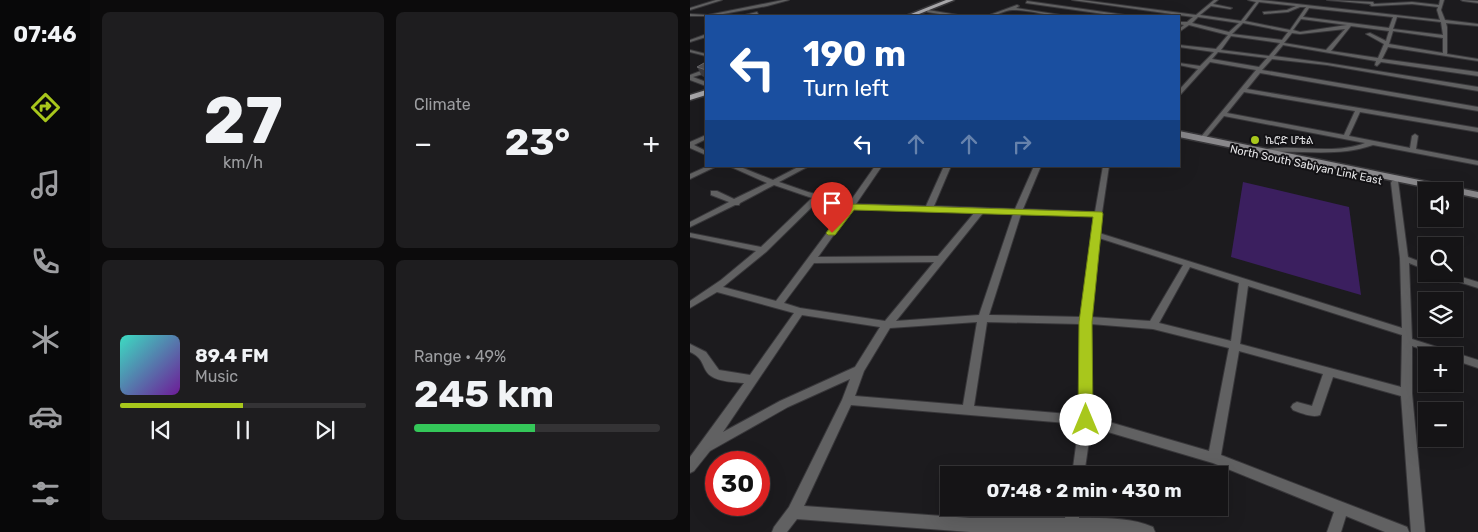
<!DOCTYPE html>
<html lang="en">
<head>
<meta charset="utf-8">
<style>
  :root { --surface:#151416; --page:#1e1d1f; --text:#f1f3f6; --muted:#9d9ea1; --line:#343335; --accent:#a8c71c }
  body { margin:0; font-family:Rubik,"Noto Sans Ethiopic",sans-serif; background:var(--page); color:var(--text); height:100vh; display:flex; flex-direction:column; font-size:19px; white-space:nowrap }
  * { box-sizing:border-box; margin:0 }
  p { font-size:16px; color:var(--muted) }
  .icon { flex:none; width:28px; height:28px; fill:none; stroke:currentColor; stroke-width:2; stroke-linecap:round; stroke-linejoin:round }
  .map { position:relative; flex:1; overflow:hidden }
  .sheet { display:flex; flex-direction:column; gap:12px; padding:12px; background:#0c0b0c; width:600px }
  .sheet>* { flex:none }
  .banner { position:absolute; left:15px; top:15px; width:475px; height:152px; border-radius:0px; box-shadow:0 5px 20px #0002,0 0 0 1px var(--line); background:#1a4fa0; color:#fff; overflow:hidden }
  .buttons { position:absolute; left:728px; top:182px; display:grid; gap:10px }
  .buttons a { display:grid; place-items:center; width:45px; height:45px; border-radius:0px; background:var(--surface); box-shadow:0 5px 20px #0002,0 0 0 1px var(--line); font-size:25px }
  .speed { position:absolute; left:15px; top:451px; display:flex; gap:10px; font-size:25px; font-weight:700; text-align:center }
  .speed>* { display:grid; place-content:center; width:65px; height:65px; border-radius:50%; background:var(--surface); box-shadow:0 5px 20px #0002,0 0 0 1px var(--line); line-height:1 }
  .speed .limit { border:8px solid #d22; background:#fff; color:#111 }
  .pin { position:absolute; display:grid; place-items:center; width:42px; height:42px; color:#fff; margin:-51px -21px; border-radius:50% 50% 50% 0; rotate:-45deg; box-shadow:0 0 5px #0007 }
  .pin .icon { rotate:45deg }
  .me { position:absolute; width:55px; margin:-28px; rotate:0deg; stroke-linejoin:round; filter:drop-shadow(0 0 4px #0008) }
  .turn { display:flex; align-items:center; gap:18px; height:105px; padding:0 15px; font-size:22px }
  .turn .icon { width:65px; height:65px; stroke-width:2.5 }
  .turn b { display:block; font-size:35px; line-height:42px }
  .lanes { display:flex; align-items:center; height:48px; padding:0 15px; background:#0003; justify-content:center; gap:25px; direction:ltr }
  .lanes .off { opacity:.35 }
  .big { font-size:38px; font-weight:700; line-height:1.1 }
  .sheet .card { flex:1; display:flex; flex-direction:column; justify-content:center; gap:8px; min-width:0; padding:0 18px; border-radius:8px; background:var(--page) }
  .sheet .dial { align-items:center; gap:0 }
  .dial b { font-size:65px; line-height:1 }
  .song { display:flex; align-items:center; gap:15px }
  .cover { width:60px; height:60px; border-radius:8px; background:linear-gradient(135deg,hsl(170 70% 55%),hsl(280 70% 35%)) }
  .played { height:5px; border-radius:2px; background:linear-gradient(90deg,var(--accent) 50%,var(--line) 50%) }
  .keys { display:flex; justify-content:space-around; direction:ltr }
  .heat { display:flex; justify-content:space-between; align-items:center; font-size:28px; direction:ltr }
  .charge { height:8px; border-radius:4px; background:linear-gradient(90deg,#34c759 49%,var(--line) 0) }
  .sheet .tiles { flex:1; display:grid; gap:12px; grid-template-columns:repeat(2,1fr) }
  .trip { position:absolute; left:250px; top:466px; width:288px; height:50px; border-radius:0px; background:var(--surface); box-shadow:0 5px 20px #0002,0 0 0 1px var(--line); font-weight:700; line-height:50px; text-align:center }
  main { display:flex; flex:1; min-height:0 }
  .menu { display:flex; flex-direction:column; width:90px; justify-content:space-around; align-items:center; background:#080809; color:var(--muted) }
  .menu .icon { width:35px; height:35px }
  .menu .on { color:var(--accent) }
  .menu b { font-size:22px; color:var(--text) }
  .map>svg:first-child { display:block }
</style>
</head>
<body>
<main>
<nav class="menu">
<b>07:46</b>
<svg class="icon on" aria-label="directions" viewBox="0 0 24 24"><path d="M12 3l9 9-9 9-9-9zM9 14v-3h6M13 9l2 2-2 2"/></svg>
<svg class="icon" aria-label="music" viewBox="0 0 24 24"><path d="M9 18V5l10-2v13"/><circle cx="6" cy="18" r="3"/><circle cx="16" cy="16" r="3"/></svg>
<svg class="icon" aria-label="phone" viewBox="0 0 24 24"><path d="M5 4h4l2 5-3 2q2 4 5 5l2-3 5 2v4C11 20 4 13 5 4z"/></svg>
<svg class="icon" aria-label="climate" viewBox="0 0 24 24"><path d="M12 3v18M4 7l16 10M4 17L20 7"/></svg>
<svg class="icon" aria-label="car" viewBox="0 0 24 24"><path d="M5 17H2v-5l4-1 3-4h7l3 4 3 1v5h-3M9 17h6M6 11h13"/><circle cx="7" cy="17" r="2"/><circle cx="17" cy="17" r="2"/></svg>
<svg class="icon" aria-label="filters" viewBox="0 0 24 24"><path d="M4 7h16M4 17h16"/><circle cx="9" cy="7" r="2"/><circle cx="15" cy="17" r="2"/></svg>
</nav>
<section class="sheet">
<div class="tiles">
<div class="card dial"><b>27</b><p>km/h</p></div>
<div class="card"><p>Climate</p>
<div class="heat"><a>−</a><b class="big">23°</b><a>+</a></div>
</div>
<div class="card">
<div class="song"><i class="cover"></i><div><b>89.4 FM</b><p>Music</p></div></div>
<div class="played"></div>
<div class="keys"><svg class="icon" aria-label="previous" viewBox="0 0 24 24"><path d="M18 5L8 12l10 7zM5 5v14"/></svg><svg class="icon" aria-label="pause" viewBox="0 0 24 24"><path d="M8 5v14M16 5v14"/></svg><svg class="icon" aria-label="next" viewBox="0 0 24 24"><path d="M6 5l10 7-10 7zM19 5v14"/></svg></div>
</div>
<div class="card"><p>Range · 49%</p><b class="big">245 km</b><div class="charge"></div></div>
</div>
</section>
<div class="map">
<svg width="788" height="532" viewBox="0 0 788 532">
  <rect width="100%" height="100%" fill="#1c1b1e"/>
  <polygon fill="#3b1f5f" points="553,182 659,207 671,295 541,257"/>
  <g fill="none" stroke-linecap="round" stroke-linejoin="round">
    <g stroke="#38373a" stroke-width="2">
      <g id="minor">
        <polygon points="26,0 32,0 0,10 0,8"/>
        <polygon points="93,0 99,0 77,6 22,16 0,16 0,14 18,15"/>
        <path d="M382 0H392L506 15 524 0H528L523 4 542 8 540 9 521 6 510 15 551 21 566 2 558 0H570L750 20 747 10 748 7 722 4 682 6 680 5 681 4 637 0 683 2 684 4 722 2 749 5 750 0H754L751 10 755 20 788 24V26L756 23 757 27V54L788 59V61L698 47 692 59 788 72V76L691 62 687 66 685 65 686 61 593 45 584 56 637 63 788 87V91L637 65 582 59 572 70 788 107V111L570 73 557 89 788 128V132L670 112 659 136 720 148 722 136 725 134 728 136 726 149 788 161V165L683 145C647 158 609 149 572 153L570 152V150C604 143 642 156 675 143L534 116 514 140H510V138L566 70 520 62 491 94 489 95V90L508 69 489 65V63L510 66 524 52 489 47V45L526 49 538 35 499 25 489 32V29L494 25 489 24V22H497L503 17ZM569 2 606 6 597 10 573 12 574 14 598 12 610 7H616L600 30 555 21ZM619 8 703 17 699 28 613 17ZM508 17 549 23 539 32 502 23ZM707 17 751 22 753 35 703 29ZM611 19 657 25 610 32 603 30ZM553 23 598 32 592 40 542 34ZM661 26 699 31 696 41 680 33 676 34 694 44 688 58 641 51ZM655 29 636 50 594 43 602 33 610 34ZM703 31 753 38V53L699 44ZM541 36 590 43 579 56 531 50ZM528 52 577 58 569 67 522 59ZM554 92 665 111 654 135 537 113Z"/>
        <polygon points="771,0 788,1 788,3 773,1"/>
        <polygon points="337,1 435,15 437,16 428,16 336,3"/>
        <path d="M327 5 329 6 326 8 377 16C359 17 342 10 324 10 315 9 306 17 297 16Z"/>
        <polygon points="238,10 268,15 270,16 262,16 237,12"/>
        <polygon points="67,12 68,14 54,16 55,15"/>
        <polygon points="14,35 16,35 16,37 0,42 0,40"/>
        <polygon points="0,50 16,54 16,56 0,52"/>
        <polygon points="16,69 16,73 3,77 16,82 16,86 0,80 0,75"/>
        <polygon points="16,135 16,139 4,145 16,151 16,155 0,148 0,142"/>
        <polygon points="18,166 27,166 0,179 0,174"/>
        <path d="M39 166H48L83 180 110 166H119L89 182 118 192 159 203 185 166H192L166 204 236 206 254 166H261L244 206 325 209 344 166H351L333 209 405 212 413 166H419L409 233 712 328 710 258 701 183 702 181H708L718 257 736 264V270L719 263 722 339 788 360V368L764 360V356H752L722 346V393L735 532H721L711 396 643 377 630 415C622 418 611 413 603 410L601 407 603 404 607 402 622 406 633 374 549 351 531 455 712 525 717 527 719 532H695L656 516 651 532H637L644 512 523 463 401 427 394 475H382L389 424 161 405 114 506 280 518H375L377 508H389V518C413 518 440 517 463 527L465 532H280L107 519 97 532H82L84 527 99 507 152 400 160 379 98 407 20 451 4 471 0 473V457L54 383C45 382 29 382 21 376 11 369 16 359 0 352V344L16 352 29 370 60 375 104 313 27 292 0 308V301L31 280 66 251 0 237V233L71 247 122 198 84 185 50 203 49 205H45L0 227V222L39 202 21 195V191H27L44 199 77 183ZM129 200 156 207 86 301 33 287 76 252ZM163 208 285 212 248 256 128 257ZM293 213 323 214 289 315 206 321ZM331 214 404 216 392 317 299 315ZM409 238 493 265 460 321 401 317ZM244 262 195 321 110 308 94 303 124 263ZM500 267 549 283 541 341 469 323ZM558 286 712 335 711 387 550 344ZM112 315 190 327 165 367 90 401 33 432ZM287 322 273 405 165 396 174 371 200 328ZM297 322 391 324 390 415 284 406ZM401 324 463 329 539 348 519 451 402 417Z"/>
        <polygon points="749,274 762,274 788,282 788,288 750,276"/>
      </g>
    </g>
    <g stroke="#38373a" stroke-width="3">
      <polygon id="secondary" points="489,131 788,192 788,198 764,193 764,191 754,191 489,137"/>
    </g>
    <g stroke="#38373a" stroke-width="3">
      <g id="primary">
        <polygon points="256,0 264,0 224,16 216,16"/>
        <polygon points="16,90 16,95 0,100 0,95"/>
      </g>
    </g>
    <use href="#minor" fill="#616162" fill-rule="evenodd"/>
    <use href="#secondary" fill="#89888b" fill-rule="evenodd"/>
    <use href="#primary" fill="#a8a7aa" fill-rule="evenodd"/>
  </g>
  <polygon fill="#3d3c40" points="16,62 16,78 12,76 7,67"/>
  <polygon fill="#4f4e52" stroke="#676669" points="16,62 16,70 7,67 14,63"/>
  <polygon fill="#a8c71c" stroke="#6d8112" points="158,204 412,212 413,214 402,322 403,420 401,425 396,427 391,425 388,420 389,322 403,217 164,210 145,235 138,235 136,233"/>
  <circle fill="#a8c71c" stroke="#131215" stroke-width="2" cx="565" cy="140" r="5"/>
  <g text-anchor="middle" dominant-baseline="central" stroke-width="4" stroke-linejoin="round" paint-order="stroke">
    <g font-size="11" fill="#e6e6e8" stroke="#131215" text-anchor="start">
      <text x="575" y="140">ኬሮድ ሆቴል</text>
    </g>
    <g font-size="11" fill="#e6e6e8" stroke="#131215">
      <text transform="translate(616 165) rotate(12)">North South Sabiyan Link East</text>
    </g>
  </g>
</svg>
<div class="buttons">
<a><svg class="icon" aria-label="sound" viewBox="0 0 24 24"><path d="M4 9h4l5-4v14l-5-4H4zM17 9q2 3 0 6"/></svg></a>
<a><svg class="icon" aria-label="search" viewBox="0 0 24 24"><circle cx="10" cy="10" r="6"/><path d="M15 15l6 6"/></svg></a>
<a><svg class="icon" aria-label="layers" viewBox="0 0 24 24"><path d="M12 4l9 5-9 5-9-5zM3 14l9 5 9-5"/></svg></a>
<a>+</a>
<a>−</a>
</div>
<div class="speed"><div class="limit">30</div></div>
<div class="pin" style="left:142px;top:233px;background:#d93025"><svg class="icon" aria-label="arrive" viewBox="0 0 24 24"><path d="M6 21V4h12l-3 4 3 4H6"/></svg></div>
<svg class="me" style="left:396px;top:420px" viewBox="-20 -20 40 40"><circle r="19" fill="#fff"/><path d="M0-13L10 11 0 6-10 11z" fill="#a8c71c"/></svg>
<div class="trip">07:48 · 2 min · 430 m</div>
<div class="banner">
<div class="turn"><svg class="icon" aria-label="left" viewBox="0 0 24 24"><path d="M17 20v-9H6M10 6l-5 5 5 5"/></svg><div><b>190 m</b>Turn left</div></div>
<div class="lanes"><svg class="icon" aria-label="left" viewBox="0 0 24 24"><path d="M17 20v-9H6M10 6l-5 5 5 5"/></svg><svg class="icon off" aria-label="ahead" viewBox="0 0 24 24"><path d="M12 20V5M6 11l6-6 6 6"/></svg><svg class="icon off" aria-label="ahead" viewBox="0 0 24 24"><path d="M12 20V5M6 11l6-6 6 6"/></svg><svg class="icon off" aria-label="right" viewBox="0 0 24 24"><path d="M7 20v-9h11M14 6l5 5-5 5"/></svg></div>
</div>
</div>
</main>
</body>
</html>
